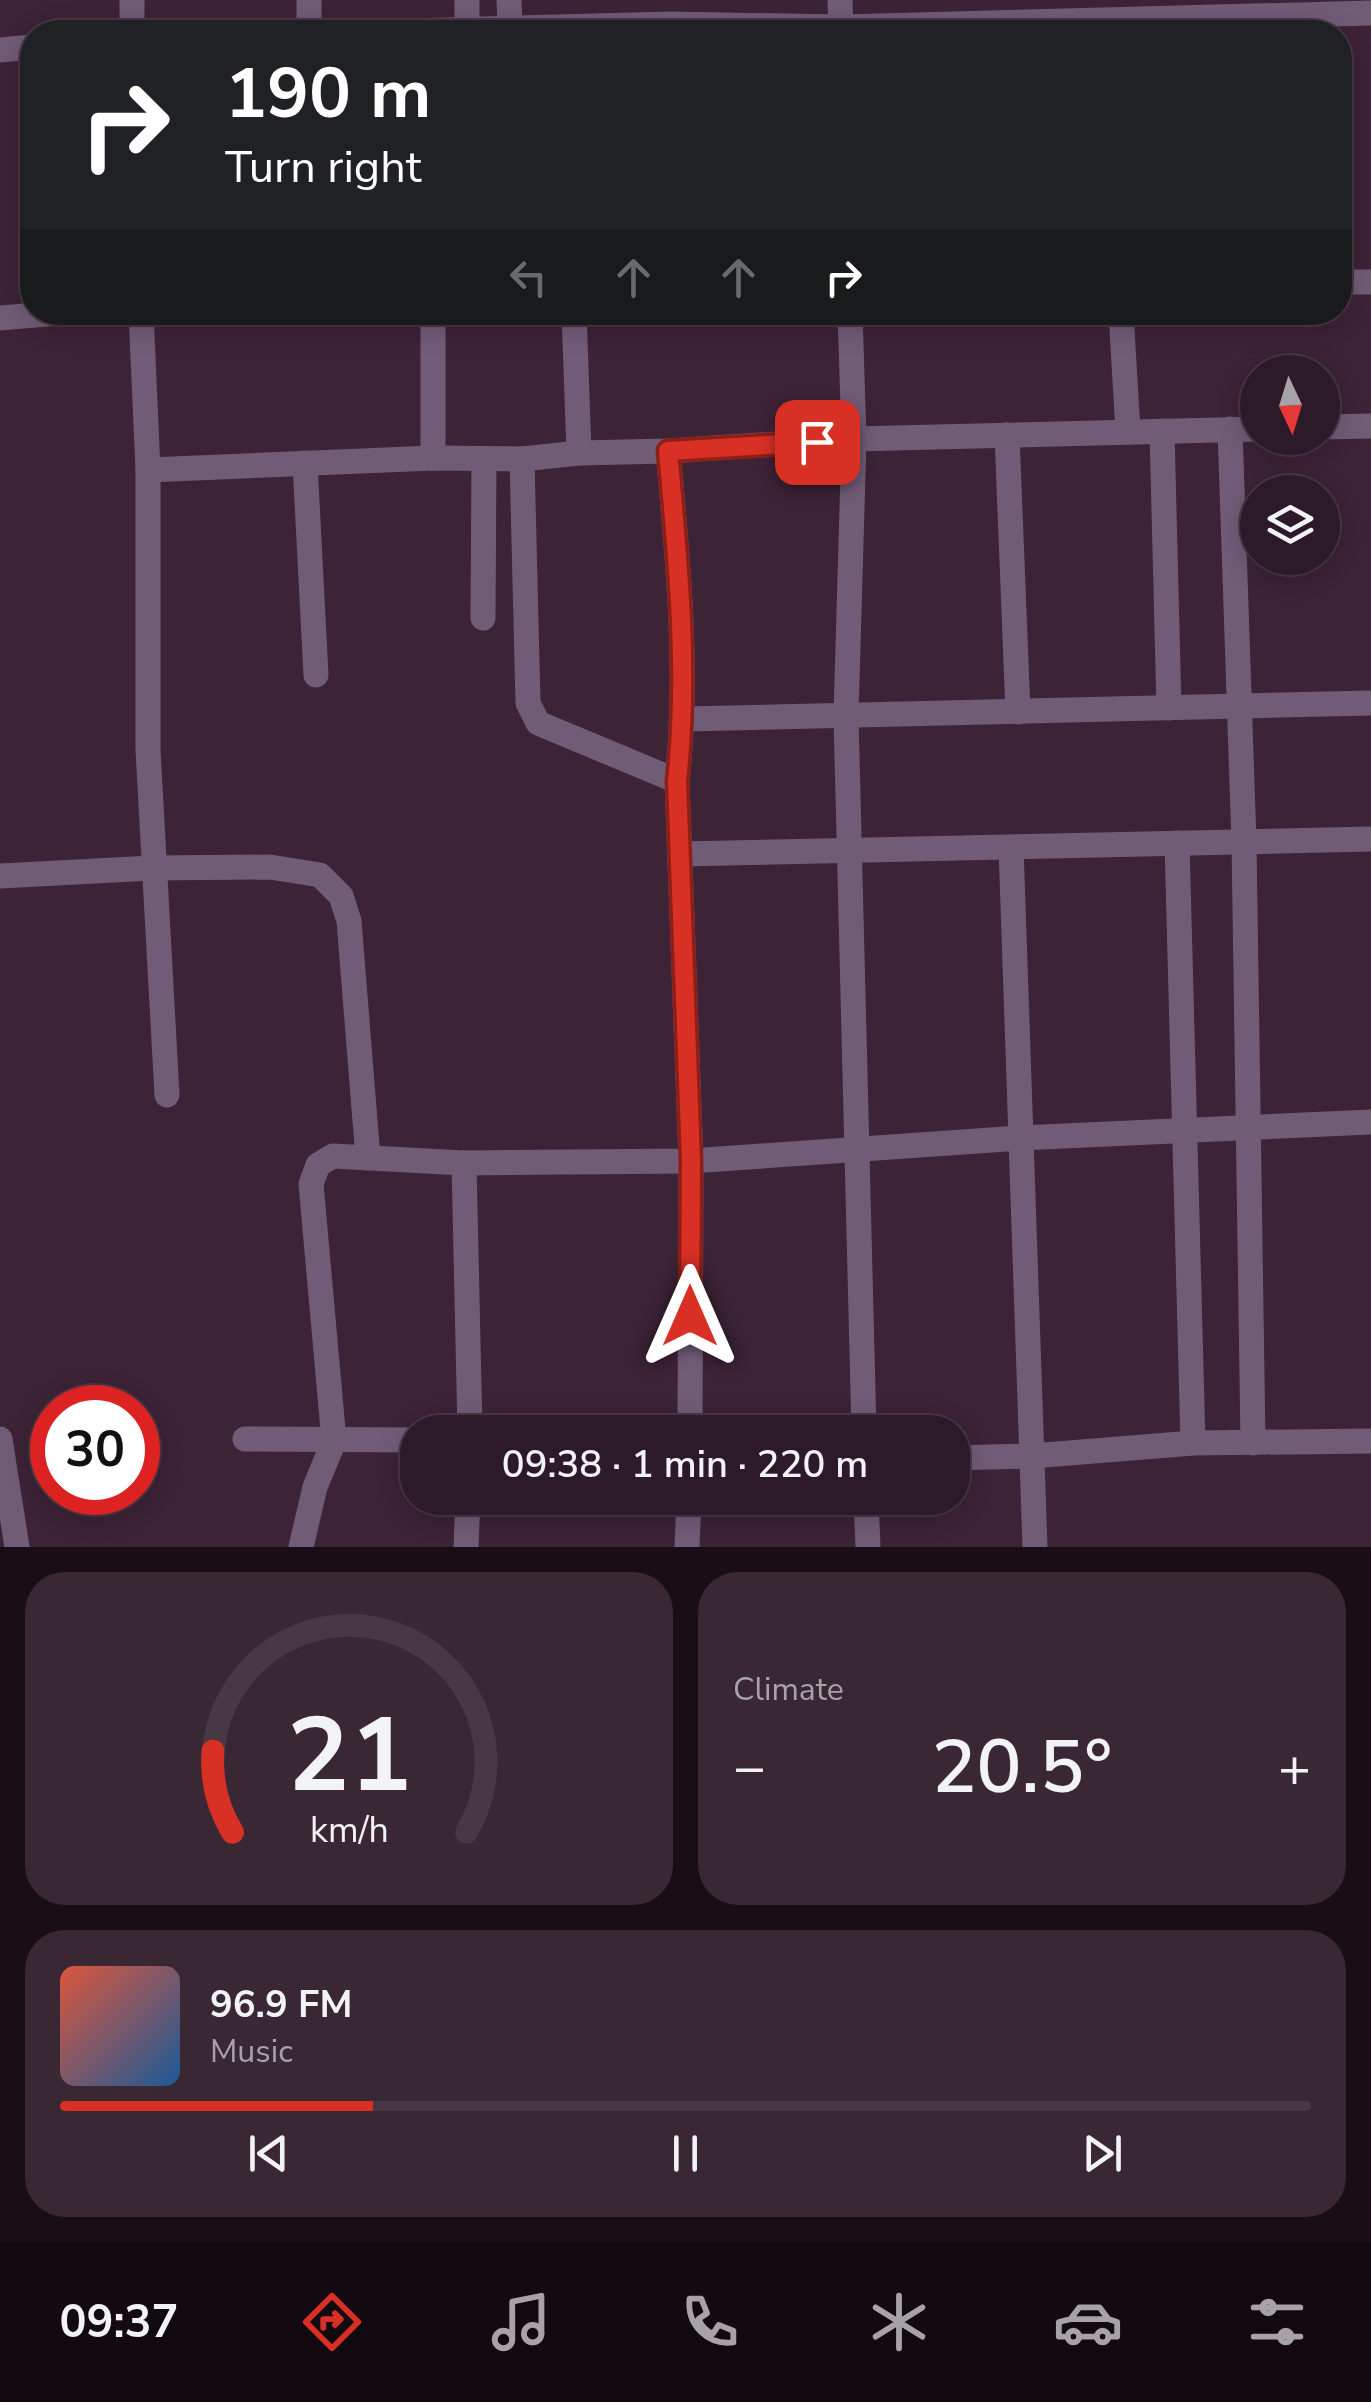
<!DOCTYPE html>
<html lang="en">
<head>
<meta charset="utf-8">
<style>
  :root { --surface:#2d1a28; --page:#392734; --text:#f1f3f6; --muted:#a7a1a8; --line:#483845; --accent:#d93025 }
  body { margin:0; font-family:"Nunito Sans",sans-serif; background:var(--page); color:var(--text); height:100vh; display:flex; flex-direction:column; font-size:38px; white-space:nowrap }
  * { box-sizing:border-box; margin:0 }
  p { font-size:32px; color:var(--muted) }
  .icon { flex:none; width:55px; height:55px; fill:none; stroke:currentColor; stroke-width:2; stroke-linecap:round; stroke-linejoin:round }
  .map { position:relative; height:1547px; overflow:hidden }
  .side { display:flex; flex-direction:column; gap:25px; padding:25px; background:#190e16; flex:1 }
  .side>* { flex:none }
  .hud { position:absolute; left:20px; top:20px; width:1332px; height:305px; border-radius:40px; box-shadow:0 5px 25px #0003,0 0 0 2px var(--line); background:#202124; color:#fff; overflow:hidden }
  .needle { width:65px; rotate:176deg }
  .tools { position:absolute; left:1240px; top:355px; display:grid; gap:20px }
  .tools a { display:grid; place-items:center; width:100px; height:100px; border-radius:50%; background:var(--surface); box-shadow:0 5px 25px #0003,0 0 0 2px var(--line); font-size:50px }
  .speed { position:absolute; left:30px; top:1385px; display:flex; gap:20px; font-size:50px; font-weight:700; text-align:center }
  .speed>* { display:grid; place-content:center; width:130px; height:130px; border-radius:50%; background:var(--surface); box-shadow:0 5px 25px #0003,0 0 0 2px var(--line); line-height:1 }
  .speed .limit { border:15px solid #d22; background:#fff; color:#111 }
  .pin { position:absolute; display:grid; place-items:center; width:85px; height:85px; color:#fff; margin:-42px; border-radius:20px; box-shadow:0 5px 15px #0006 }
  .me { position:absolute; width:110px; margin:-55px; rotate:0deg; stroke-linejoin:round; filter:drop-shadow(0 0 8px #0008) }
  .turn { display:flex; align-items:center; gap:35px; height:210px; padding:0 40px; font-size:45px }
  .turn .icon { width:130px; height:130px; stroke-width:2.5 }
  .turn b { display:block; font-size:70px; line-height:85px }
  .lanes { display:flex; align-items:center; height:95px; padding:0 40px; background:#0003; justify-content:center; gap:50px; direction:ltr }
  .lanes .off { opacity:.35 }
  .big { font-size:75px; font-weight:600; line-height:1.1 }
  .side .card { flex:1; display:flex; flex-direction:column; justify-content:center; gap:15px; min-width:0; padding:0 35px; border-radius:40px; background:var(--page) }
  .side .dial { align-items:center; gap:0 }
  .dial svg { height:260px; overflow:visible; fill:none; stroke:var(--line); stroke-width:7; stroke-linecap:round; text-anchor:middle }
  .dial text { fill:var(--text); stroke:none }
  .song { display:flex; align-items:center; gap:30px }
  .cover { width:120px; height:120px; border-radius:15px; background:linear-gradient(135deg,hsl(10 70% 55%),hsl(210 70% 35%)) }
  .played { height:10px; border-radius:5px; background:linear-gradient(90deg,var(--accent) 25%,var(--line) 25%) }
  .keys { display:flex; justify-content:space-around; direction:ltr }
  .heat { display:flex; justify-content:space-between; align-items:center; font-size:55px; direction:ltr }
  .side .tiles { flex:1; display:grid; gap:25px; grid-template-columns:1fr 1fr }
  .card:last-child { grid-column:span 2 }
  .trip { position:absolute; left:400px; top:1415px; width:570px; height:100px; border-radius:40px; background:var(--surface); box-shadow:0 5px 25px #0003,0 0 0 2px var(--line); font-weight:600; line-height:100px; text-align:center }
  .dock { display:flex; height:160px; justify-content:space-around; align-items:center; background:#120a10; color:var(--muted) }
  .dock .icon { width:70px; height:70px }
  .dock .on { color:var(--accent) }
  .dock b { font-size:45px; color:var(--text) }
  .map>svg:first-child { display:block }
</style>
</head>
<body>
<div class="map">
<svg width="1371" height="1547" viewBox="0 0 1371 1547">
  <rect width="100%" height="100%" fill="#3c2336"/>
  <g fill="none" stroke-linecap="round" stroke-linejoin="round">
    <g stroke="#715c78" stroke-width="25">
      <polyline points="132,0 132,32"/>
      <polyline points="309,0 309,32"/>
      <polyline points="467,0 467,28"/>
      <polyline points="509,0 510,26"/>
      <polyline points="840,0 841,32"/>
      <polyline points="371,32 670,24 841,27 1371,13"/>
      <polyline points="0,50 32,47"/>
      <polyline points="1340,282 1371,282"/>
      <polyline points="141,312 148,470 148,750 167,1095"/>
      <polyline points="433,312 433,458"/>
      <polyline points="574,312 579,453"/>
      <polyline points="850,312 854,439 846,716 864,1432"/>
      <polyline points="1121,312 1128,432"/>
      <polyline points="0,318 70,312"/>
      <polyline points="1322,427 1371,426"/>
      <polyline points="1230,429 1244,842 1253,1443"/>
      <polyline points="1162,431 1169,708"/>
      <polyline points="1007,435 1018,712"/>
      <path d="M668 451C678 561 689 671 677 781L691 1161 690 1432"/>
      <polyline points="522,459 528,703 538,723 677,781"/>
      <polyline points="305,463 316,675"/>
      <polyline points="148,470 433,458 522,459 579,453 668,451 854,439 1258,429"/>
      <polyline points="483,618 484,459"/>
      <polyline points="684,719 1371,703"/>
      <polyline points="1177,843 1193,1443"/>
      <polyline points="1011,847 1035,1547"/>
      <polyline points="680,854 1371,839"/>
      <polyline points="0,876 152,868 270,867 320,875 341,896 349,921 368,1158"/>
      <polyline points="464,1163 470,1432"/>
      <polyline points="0,1439 17,1547"/>
      <polyline points="245,1439 418,1440"/>
      <polyline points="952,1458 1032,1456 1193,1443 1371,1441"/>
      <polyline points="866,1498 868,1547"/>
      <polyline points="301,1547 315,1487 334,1441 311,1184 318,1165 333,1156 464,1163 691,1161 1020,1138 1371,1122"/>
      <polyline points="466,1547 468,1498"/>
      <polyline points="687,1547 689,1498"/>
    </g>
  </g>
  <g fill="none" stroke-linecap="round" stroke-linejoin="round">
    <g stroke="#8d1f18" stroke-width="25">
      <path id="route" d="M690 1316 691 1161 677 781C689 671 678 561 668 451L817 442"/>
    </g>
    <use href="#route" stroke="#d93025" stroke-width="18"/>
  </g>
</svg>
<div class="tools">
<a><svg class="needle" viewBox="-14 -14 28 28"><path d="M0-13l5 13h-10z" fill="#e53935"/><path d="M0 13l5-13h-10z" fill="#a7a1a8"/></svg></a>
<a><svg class="icon" aria-label="layers" viewBox="0 0 24 24"><path d="M12 4l9 5-9 5-9-5zM3 14l9 5 9-5"/></svg></a>
</div>
<div class="speed"><div class="limit">30</div></div>
<div class="pin" style="left:817px;top:442px;background:#d93025"><svg class="icon" aria-label="arrive" viewBox="0 0 24 24"><path d="M6 21V4h12l-3 4 3 4H6"/></svg></div>
<svg class="me" style="left:690px;top:1316px" viewBox="-20 -20 40 40"><path d="M0-17L14 15 0 8-14 15z" fill="#d93025" stroke="#fff" stroke-width="4"/></svg>
<div class="trip">09:38 · 1 min · 220 m</div>
<div class="hud">
<div class="turn"><svg class="icon" aria-label="right" viewBox="0 0 24 24"><path d="M7 20v-9h11M14 6l5 5-5 5"/></svg><div><b>190 m</b>Turn right</div></div>
<div class="lanes"><svg class="icon off" aria-label="left" viewBox="0 0 24 24"><path d="M17 20v-9H6M10 6l-5 5 5 5"/></svg><svg class="icon off" aria-label="ahead" viewBox="0 0 24 24"><path d="M12 20V5M6 11l6-6 6 6"/></svg><svg class="icon off" aria-label="ahead" viewBox="0 0 24 24"><path d="M12 20V5M6 11l6-6 6 6"/></svg><svg class="icon" aria-label="right" viewBox="0 0 24 24"><path d="M7 20v-9h11M14 6l5 5-5 5"/></svg></div>
</div>
</div>
<section class="side">
<div class="tiles">
<div class="card dial"><svg viewBox="0 0 100 80">
<path d="M14 69A42 42 0 1 1 86 69"/>
<path d="M14 69A42 42 0 0 1 8 44" stroke="#d93025"/>
<text x="50" y="56" font-size="32" font-weight="700">21</text>
<text x="50" y="72" font-size="11">km/h</text>
</svg></div>
<div class="card"><p>Climate</p>
<div class="heat"><a>−</a><b class="big">20.5°</b><a>+</a></div>
</div>
<div class="card">
<div class="song"><i class="cover"></i><div><b>96.9 FM</b><p>Music</p></div></div>
<div class="played"></div>
<div class="keys"><svg class="icon" aria-label="previous" viewBox="0 0 24 24"><path d="M18 5L8 12l10 7zM5 5v14"/></svg><svg class="icon" aria-label="pause" viewBox="0 0 24 24"><path d="M8 5v14M16 5v14"/></svg><svg class="icon" aria-label="next" viewBox="0 0 24 24"><path d="M6 5l10 7-10 7zM19 5v14"/></svg></div>
</div>
</div>
</section>
<nav class="dock">
<b>09:37</b>
<svg class="icon on" aria-label="directions" viewBox="0 0 24 24"><path d="M12 3l9 9-9 9-9-9zM9 14v-3h6M13 9l2 2-2 2"/></svg>
<svg class="icon" aria-label="music" viewBox="0 0 24 24"><path d="M9 18V5l10-2v13"/><circle cx="6" cy="18" r="3"/><circle cx="16" cy="16" r="3"/></svg>
<svg class="icon" aria-label="phone" viewBox="0 0 24 24"><path d="M5 4h4l2 5-3 2q2 4 5 5l2-3 5 2v4C11 20 4 13 5 4z"/></svg>
<svg class="icon" aria-label="climate" viewBox="0 0 24 24"><path d="M12 3v18M4 7l16 10M4 17L20 7"/></svg>
<svg class="icon" aria-label="car" viewBox="0 0 24 24"><path d="M5 17H2v-5l4-1 3-4h7l3 4 3 1v5h-3M9 17h6M6 11h13"/><circle cx="7" cy="17" r="2"/><circle cx="17" cy="17" r="2"/></svg>
<svg class="icon" aria-label="filters" viewBox="0 0 24 24"><path d="M4 7h16M4 17h16"/><circle cx="9" cy="7" r="2"/><circle cx="15" cy="17" r="2"/></svg>
</nav>
</body>
</html>
